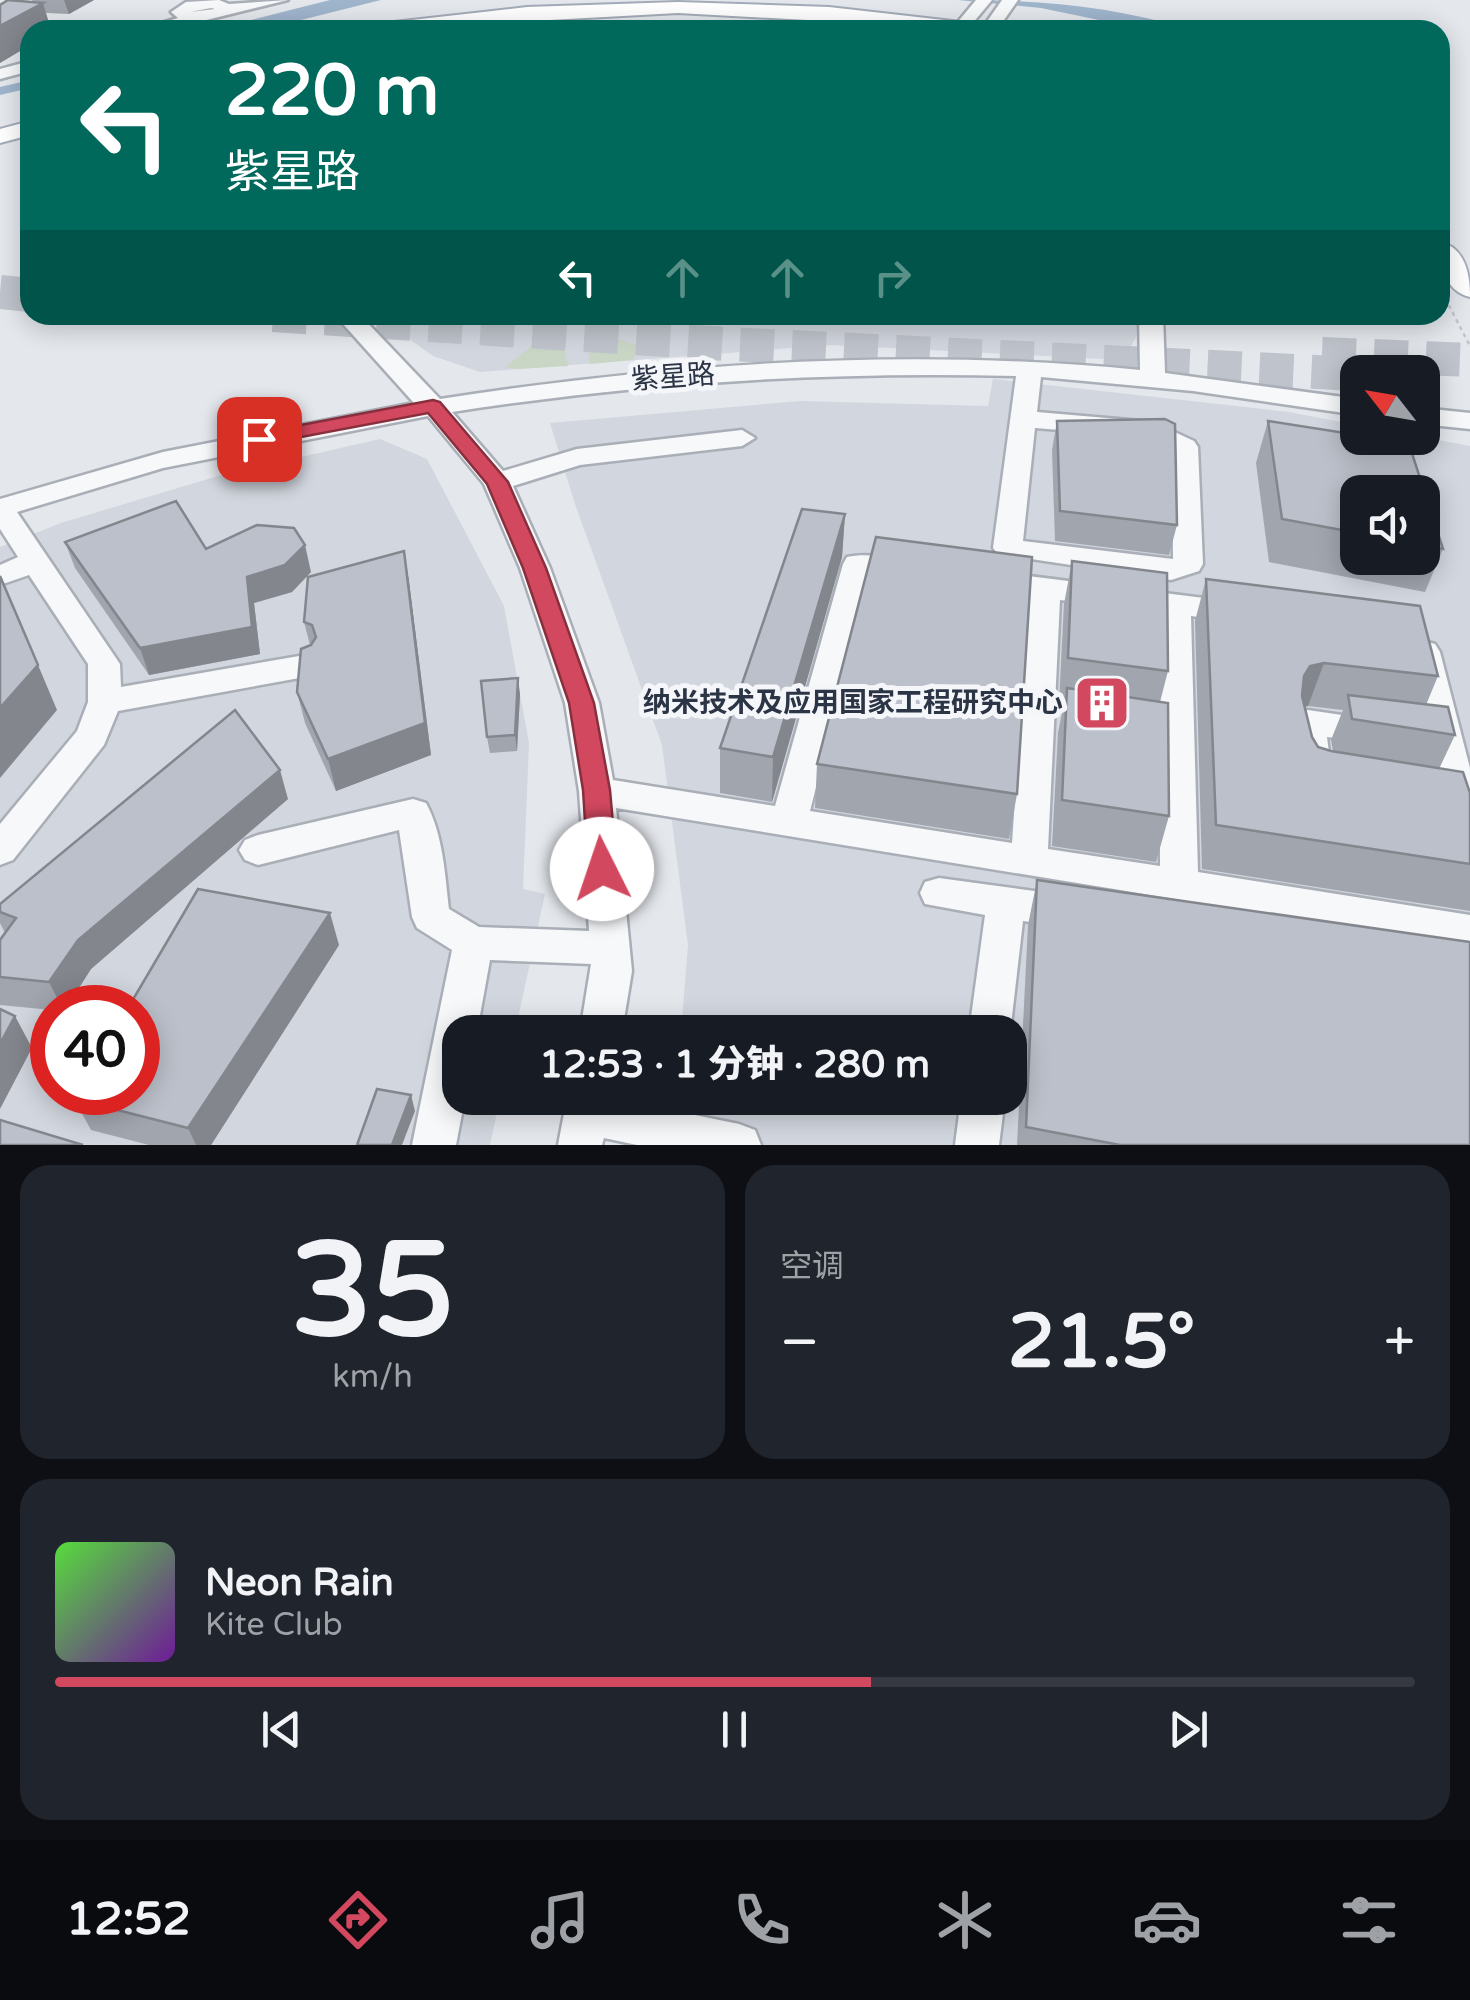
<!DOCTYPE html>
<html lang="zh">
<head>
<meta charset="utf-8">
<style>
  :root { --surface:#171b24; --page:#20242c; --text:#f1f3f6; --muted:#9ea1a6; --line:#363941; --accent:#d2485f }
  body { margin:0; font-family:"Varela Round","Noto Sans SC",sans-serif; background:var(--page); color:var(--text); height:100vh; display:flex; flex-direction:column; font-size:38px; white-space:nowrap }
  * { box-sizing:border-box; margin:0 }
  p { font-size:32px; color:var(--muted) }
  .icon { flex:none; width:55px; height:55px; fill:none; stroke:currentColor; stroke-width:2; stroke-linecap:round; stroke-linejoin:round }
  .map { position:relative; height:1145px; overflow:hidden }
  .details { display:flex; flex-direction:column; gap:20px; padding:20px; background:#0d0f14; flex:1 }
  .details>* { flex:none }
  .guide { position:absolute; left:20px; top:20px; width:1430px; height:305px; border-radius:30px; box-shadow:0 5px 25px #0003; background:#00695c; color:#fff; overflow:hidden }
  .needle { width:65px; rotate:301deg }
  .controls { position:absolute; left:1340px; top:355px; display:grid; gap:20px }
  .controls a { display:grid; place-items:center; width:100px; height:100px; border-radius:20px; background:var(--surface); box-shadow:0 5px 25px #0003; font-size:50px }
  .speed { position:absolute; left:30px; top:985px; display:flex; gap:20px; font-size:50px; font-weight:700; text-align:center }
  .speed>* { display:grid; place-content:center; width:130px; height:130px; border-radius:50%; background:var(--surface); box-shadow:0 5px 25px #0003; line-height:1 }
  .speed .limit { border:15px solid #d22; background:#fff; color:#111 }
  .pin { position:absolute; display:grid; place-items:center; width:85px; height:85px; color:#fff; margin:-42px; border-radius:20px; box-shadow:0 5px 15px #0006 }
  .me { position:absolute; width:110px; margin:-55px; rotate:356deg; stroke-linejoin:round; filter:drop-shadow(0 0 8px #0008) }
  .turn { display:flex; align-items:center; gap:35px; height:210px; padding:0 40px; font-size:45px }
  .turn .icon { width:130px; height:130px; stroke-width:2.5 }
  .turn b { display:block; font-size:70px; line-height:85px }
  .lanes { display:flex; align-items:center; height:95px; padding:0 40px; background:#0003; justify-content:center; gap:50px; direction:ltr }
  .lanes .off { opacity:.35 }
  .big { font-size:75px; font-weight:800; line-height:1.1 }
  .details .widget { flex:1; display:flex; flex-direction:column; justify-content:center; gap:15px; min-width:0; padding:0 35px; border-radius:30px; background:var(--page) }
  .details .dial { align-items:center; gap:0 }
  .dial b { font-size:130px; line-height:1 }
  .song { display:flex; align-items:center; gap:30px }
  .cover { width:120px; height:120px; border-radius:15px; background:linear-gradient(135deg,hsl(110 70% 55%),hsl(280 70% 35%)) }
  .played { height:10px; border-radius:5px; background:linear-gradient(90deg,var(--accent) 60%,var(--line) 60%) }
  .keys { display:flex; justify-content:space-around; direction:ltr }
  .heat { display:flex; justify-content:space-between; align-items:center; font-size:55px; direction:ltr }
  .details .tiles { flex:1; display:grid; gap:20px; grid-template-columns:1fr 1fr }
  .widget:last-child { grid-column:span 2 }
  .trip { position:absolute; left:442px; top:1015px; width:585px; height:100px; border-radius:30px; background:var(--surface); box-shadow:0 5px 25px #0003; font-weight:800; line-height:100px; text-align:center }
  .tab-bar { display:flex; height:160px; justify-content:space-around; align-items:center; background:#090b0e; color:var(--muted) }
  .tab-bar .icon { width:70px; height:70px }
  .tab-bar .on { color:var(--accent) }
  .tab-bar b { font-size:45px; color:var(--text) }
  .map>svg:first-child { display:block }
</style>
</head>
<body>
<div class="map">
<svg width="1470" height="1145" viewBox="0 0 1470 1145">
  <rect width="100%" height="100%" fill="#e4e7ec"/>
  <g fill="#d2d6de" fill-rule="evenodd">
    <polygon points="376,315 1138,315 1140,330 1123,360 831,345 480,372 433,356"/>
    <path d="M993 379 1289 412 1357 425 1358 438 1423 437 1470 446V1145H673L677 1098H1010V1032H681L688 945 662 745 575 504 550 423 800 401 988 406ZM1358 492H1422V558H1358Z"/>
    <path d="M380 439 427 459 504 606 529 743 523 889 545 894 515 1032H460V1098H500L490 1145H0V547L61 523 218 476ZM52 1008H138V1092H52Z"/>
  </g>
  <g fill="#c9d6c5">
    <polygon points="587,339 621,340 638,345 633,360 590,364"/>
    <polygon points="537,342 563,343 568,366 517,369 505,367"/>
  </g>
  <g fill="#9fb5cc">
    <polygon points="330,0 381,0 261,30 212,30"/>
    <path d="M958 0C1040 0 1113 6 1192 30H1147L1041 8Z"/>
  </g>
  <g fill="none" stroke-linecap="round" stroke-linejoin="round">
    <polygon fill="#9fb5cc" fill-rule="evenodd" points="30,80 30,88 0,95 0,87"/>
    <g stroke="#bfc3cb" stroke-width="34" stroke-dasharray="34 18" stroke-linecap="butt">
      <polyline points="0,292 30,295"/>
      <polyline points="273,315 727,344 1358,374"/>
      <polyline points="1322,354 1470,360"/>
    </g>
    <g stroke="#a9aeb7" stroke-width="5">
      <g id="minor">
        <path d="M219 0 229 4 288 0 166 30H138L178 18 171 12 186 2ZM211 8 215 9 190 12Z"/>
        <polygon points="976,0 992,0 967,30 951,30"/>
        <polygon points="1002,0 1018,0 997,30 981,30"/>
        <polygon points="30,61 30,71 0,79 0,69"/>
        <path d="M335 315H360L440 399C672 363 907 347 1140 370L1139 315H1163L1165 373 1358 399V415L1193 391 1041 377 1037 412 1153 422 1194 441 1198 447 1203 564 1199 571 1171 580 998 554 993 548 1016 376C826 371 639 383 452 412L503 471 577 449 742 430 755 438 742 446 580 465 513 486 550 568 599 703 613 780 775 806 843 564 847 557C869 552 898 559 920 564L924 571 920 578 909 580 870 575 810 811 1012 843 1029 596 978 588 974 581 978 574 989 571 1236 602 1247 605 1252 612 1247 619 1236 622 1191 616 1198 872 1470 915V947L616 808 632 971 622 1032H580L591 964 490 960 477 1032H460V1098H465L456 1145H412L452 950 417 928 412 917 399 830 258 865 245 860 239 850 245 840 258 835 413 799 426 803C443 834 445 874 449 909L479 927 589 931 579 791 565 703 520 568 484 484 428 416 163 468 17 512 120 664 121 687 305 655 316 658 321 666 316 674 305 677 118 711 104 745 13 860 0 865V824L77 731 88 702V664L29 575 0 585V565L18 557 0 529V499L163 452 414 403ZM1035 428 1147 437 1172 451 1173 559 1023 541ZM1060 600 1160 612V866L1048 849Z"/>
        <polygon points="1422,408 1470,413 1470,429 1422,424"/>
        <polygon points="1424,641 1435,644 1440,652 1470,768 1470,853 1457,849 1452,839 1408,652 1413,644"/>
        <path d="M1308 710 1390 722 1395 731 1390 740 1378 743 1327 737 1330 761 1325 770 1313 774 1301 770C1292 755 1288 728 1296 713Z"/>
        <polygon points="939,878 1071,896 1085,901 1090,912 1085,923 1071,928 1023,921 1010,1034 969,1032 985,915 925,904 920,893 925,882"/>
        <polygon points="567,1098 611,1098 739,1124 755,1130 761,1145 637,1145 604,1138 602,1145 558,1145"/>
        <polygon points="961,1098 1005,1098 999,1145 955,1145"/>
      </g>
    </g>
    <g stroke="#a3acb8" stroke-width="4">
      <g id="major">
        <polygon points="678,2 829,7 979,24 989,30 678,13 366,30 376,24 527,7"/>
        <polygon points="30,121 30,135 0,143 0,129"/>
        <path d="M1440 242C1466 248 1470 275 1470 297 1444 291 1440 264 1440 242Z"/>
      </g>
    </g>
    <polyline stroke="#c2c5cb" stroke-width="2.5" stroke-dasharray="4 4" stroke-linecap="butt" points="1445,298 1470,346"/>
    <use href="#minor" fill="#f7f8fa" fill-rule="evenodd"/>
    <use href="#major" fill="#fff" fill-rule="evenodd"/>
  </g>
  <g fill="#a1a5ae" fill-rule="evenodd">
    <polygon points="32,0 94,0 69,14 46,13 51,30 30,30 30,45 0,63 33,2"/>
    <polygon points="768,315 823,315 821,319"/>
    <polygon points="1057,421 1177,525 1169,555 1055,541 1052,450"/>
    <path d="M1268 421 1358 435V438H1370L1409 444 1443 549 1425 592 1269 562 1256 463ZM1358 492H1422V558H1358Z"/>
    <polygon points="845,514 842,557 772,802 720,793 720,748"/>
    <polygon points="65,542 206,549 311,572 292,592 254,603 260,654 149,675 75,568"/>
    <polygon points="404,551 409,582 431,755 336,791 305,723 297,692 310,645 304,622"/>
    <polygon points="1072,561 1168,671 1160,702 1169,816 1156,862 1052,846 1058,733 1064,703 1059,703 1064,604"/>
    <path d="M1206 579 1438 676 1426 705 1455 735 1439 769 1470 793V911L1202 869 1195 621ZM1308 706 1343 710 1331 740 1333 751 1318 747 1312 737 1305 707Z"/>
    <polygon points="520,694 517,751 490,753 487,737"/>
    <polygon points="817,764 1017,794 1009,839 815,808"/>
    <polygon points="288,799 91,969 66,1008 52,1008 52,1010 0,1005 0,940 5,933 0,923 0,904"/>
    <polygon points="1037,880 1470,1145 1017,1145 1028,925"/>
    <polygon points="339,945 211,1145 149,1145 91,1130 74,1099"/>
  </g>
  <g fill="#83868d">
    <polygon points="64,0 94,0 69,14"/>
    <polygon points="43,3 51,30 30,30 30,45 0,63 0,26"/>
    <polygon points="845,514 842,557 772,802 773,757"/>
    <polygon points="305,545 311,572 292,592 254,603 260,654 149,675 140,648 247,577"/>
    <polygon points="404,551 409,582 431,755 336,791 328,759"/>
    <polygon points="1324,663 1308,706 1295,709 1304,676 1310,666"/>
    <polygon points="38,665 57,710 0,778 0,708"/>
    <polygon points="518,678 520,694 517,751 515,735"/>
    <polygon points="280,770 288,799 91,969 66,1008 62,1008 49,982 78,940"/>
    <polygon points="330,913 339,945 211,1145 196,1145 188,1128"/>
    <polygon points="15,1016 32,1048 0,1109 0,1044"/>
    <polygon points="411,1095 415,1111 402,1145 392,1145"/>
  </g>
  <g fill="#bbc0ca" stroke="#83868d" stroke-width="2.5">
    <polygon points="8,0 43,3 0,26 0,5"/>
    <polygon points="1165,419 1175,424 1177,525 1060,511 1057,421"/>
    <polygon points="1268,421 1358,435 1358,438 1370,438 1409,444 1443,549 1422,545 1422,492 1358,492 1358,533 1282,519"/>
    <polygon points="176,501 206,549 257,525 294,528 305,545 285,565 247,577 252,627 140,648 65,542"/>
    <polygon points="802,509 845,514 773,757 720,748"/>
    <polygon points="876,537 1032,557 1017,794 817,764"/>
    <polygon points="404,551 425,723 328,759 297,692 301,649 311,645 316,637 312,625 304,622 308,577"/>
    <polygon points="1072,561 1167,573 1168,671 1068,658"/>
    <polygon points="0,576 38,665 0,708"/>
    <polygon points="1206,579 1420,606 1438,676 1324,663 1310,666 1304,676 1302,696 1312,737 1318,747 1331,751 1463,772 1470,793 1470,864 1216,825"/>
    <polygon points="518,678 515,735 487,737 481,681"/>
    <polygon points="1067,688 1168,703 1169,816 1062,800"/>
    <polygon points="1348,695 1448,707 1455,735 1352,719"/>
    <polygon points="235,710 280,770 78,940 49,982 0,977 0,940 16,918 0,912 0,904"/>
    <polygon points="1037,880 1470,942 1470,1145 1120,1145 1026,1127"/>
    <polygon points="198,889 330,913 188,1128 74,1099 78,1092 138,1092 138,1008 128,1008"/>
    <polygon points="0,1009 15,1016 0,1044"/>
    <polygon points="377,1089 411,1095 392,1145 357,1145"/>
    <polygon points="0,1120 83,1145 0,1145"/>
  </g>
  <polygon fill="#d2485f" stroke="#882f3e" stroke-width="2.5" points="433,400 440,402 508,482 546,568 594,703 610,790 617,869 613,877 602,880 592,877 588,869 583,790 569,703 523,568 487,484 428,413 259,445 249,439 259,433"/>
  <defs>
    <g id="building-square" transform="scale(2.875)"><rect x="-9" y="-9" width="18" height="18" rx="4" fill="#d2485f" stroke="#f4f6f9"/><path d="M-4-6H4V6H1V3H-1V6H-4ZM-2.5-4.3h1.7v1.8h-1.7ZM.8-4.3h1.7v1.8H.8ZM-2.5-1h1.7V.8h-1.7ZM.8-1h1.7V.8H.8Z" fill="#fff"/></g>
  </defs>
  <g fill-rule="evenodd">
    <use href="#building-square" x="1102" y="703"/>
  </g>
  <g text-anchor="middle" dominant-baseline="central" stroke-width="10" stroke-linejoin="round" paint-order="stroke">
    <g font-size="28" fill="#2b3545" stroke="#f4f6f9">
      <text transform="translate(673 377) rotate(-4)">紫星路</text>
    </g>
    <g font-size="28" font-weight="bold" fill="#2b3545" stroke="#f4f6f9" text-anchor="end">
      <text x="1063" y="703">纳米技术及应用国家工程研究中心</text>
    </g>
  </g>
</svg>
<div class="controls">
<a><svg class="needle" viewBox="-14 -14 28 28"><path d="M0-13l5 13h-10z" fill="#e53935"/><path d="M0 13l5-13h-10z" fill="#9ea1a6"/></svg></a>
<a><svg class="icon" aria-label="sound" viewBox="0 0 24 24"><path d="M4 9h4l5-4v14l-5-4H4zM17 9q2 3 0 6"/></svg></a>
</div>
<div class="speed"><div class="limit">40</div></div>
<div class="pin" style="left:259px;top:439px;background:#d93025"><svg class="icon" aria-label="arrive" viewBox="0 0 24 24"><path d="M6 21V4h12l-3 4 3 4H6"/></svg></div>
<svg class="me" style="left:602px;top:869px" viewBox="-20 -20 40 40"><circle r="19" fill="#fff"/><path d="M0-13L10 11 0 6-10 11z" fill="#d2485f"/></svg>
<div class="trip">12:53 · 1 分钟 · 280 m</div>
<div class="guide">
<div class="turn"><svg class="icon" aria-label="left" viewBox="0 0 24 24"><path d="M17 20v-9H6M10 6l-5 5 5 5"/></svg><div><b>220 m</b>紫星路</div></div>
<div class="lanes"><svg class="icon" aria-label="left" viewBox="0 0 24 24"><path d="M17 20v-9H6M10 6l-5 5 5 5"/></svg><svg class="icon off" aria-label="ahead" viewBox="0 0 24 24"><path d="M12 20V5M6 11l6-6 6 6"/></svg><svg class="icon off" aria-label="ahead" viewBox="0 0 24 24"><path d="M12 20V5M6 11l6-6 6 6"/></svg><svg class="icon off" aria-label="right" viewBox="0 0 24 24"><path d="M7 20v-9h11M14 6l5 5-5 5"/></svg></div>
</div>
</div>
<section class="details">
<div class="tiles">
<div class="widget dial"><b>35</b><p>km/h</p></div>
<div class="widget"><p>空调</p>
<div class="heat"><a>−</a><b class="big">21.5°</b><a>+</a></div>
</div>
<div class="widget">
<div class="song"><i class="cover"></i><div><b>Neon Rain</b><p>Kite Club</p></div></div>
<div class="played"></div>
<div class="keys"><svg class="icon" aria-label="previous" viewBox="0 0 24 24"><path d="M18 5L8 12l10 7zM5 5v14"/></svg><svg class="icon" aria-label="pause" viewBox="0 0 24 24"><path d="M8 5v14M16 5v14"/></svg><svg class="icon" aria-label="next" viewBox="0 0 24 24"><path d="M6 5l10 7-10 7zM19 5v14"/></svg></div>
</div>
</div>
</section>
<nav class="tab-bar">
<b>12:52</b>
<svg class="icon on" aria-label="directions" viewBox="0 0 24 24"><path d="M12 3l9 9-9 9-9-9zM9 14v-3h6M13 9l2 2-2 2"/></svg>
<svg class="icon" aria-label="music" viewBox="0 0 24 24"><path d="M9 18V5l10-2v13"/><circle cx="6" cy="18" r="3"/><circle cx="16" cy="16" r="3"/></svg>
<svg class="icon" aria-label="phone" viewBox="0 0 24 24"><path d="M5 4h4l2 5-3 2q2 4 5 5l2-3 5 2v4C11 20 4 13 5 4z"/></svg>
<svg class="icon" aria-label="climate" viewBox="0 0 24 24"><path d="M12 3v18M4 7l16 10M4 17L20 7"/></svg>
<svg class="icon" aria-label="car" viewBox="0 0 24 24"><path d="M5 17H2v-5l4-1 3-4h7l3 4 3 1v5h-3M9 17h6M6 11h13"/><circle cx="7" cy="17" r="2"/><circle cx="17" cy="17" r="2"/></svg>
<svg class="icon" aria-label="filters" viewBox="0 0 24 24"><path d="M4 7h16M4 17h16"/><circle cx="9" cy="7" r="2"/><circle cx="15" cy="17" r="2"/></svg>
</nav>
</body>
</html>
